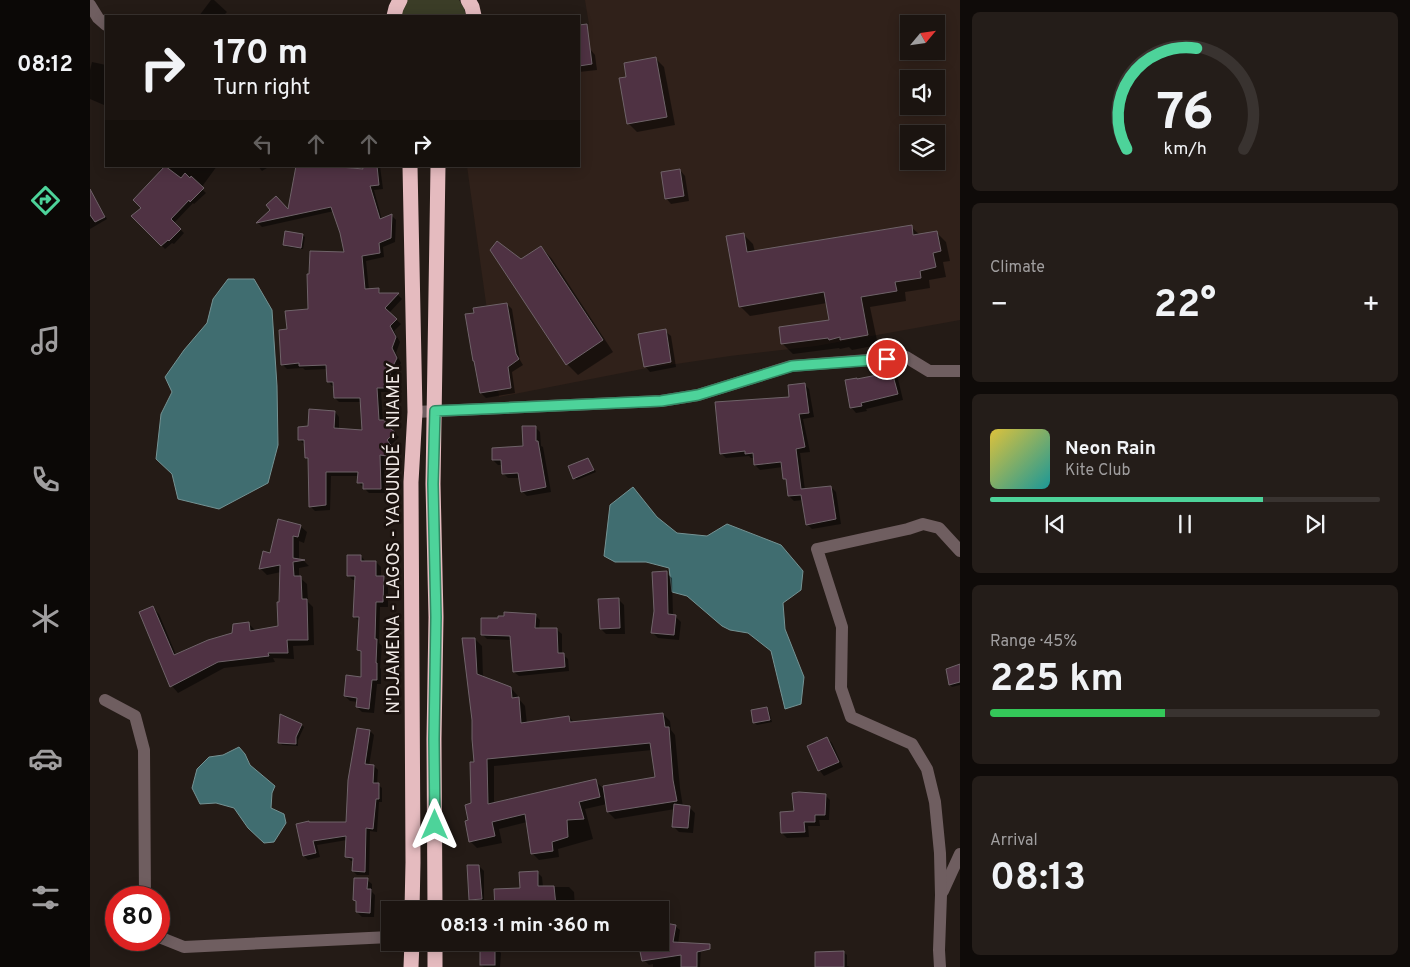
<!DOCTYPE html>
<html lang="en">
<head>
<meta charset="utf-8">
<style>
  :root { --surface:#1b1410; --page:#241d19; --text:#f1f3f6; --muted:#a09e9f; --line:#393330; --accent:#4dd39a }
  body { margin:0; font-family:Overpass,sans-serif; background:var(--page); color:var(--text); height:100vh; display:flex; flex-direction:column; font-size:19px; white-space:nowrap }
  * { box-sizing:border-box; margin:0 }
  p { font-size:16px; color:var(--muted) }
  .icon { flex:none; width:28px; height:28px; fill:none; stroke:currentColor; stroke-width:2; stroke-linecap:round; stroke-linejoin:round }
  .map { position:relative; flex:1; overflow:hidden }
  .sheet { display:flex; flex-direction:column; gap:12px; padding:12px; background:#0f0b09; width:450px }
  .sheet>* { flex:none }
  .top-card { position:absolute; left:15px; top:15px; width:475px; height:152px; border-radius:0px; box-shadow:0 2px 12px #0003,0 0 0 1px var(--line); background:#1b1410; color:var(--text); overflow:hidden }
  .needle { width:32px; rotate:61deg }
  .fabs { position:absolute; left:810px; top:15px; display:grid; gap:10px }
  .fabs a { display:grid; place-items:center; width:45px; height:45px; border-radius:0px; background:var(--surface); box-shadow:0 2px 12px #0003,0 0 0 1px var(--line); font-size:25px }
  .speed { position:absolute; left:15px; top:886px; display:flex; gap:10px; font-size:25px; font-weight:700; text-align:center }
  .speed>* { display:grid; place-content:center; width:65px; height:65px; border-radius:50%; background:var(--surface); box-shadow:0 2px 12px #0003,0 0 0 1px var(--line); line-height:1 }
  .speed .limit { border:8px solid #d22; background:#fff; color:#111 }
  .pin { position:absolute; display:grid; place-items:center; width:42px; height:42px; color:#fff; margin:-21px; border:2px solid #fff; border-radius:50%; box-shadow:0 1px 5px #0007 }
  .me { position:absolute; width:55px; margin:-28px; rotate:0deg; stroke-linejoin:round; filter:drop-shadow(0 0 4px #0008) }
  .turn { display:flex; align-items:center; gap:18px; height:105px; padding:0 25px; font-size:22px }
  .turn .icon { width:65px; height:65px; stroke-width:2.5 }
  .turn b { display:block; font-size:35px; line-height:42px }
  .lanes { display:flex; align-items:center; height:48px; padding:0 25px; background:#0003; justify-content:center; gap:25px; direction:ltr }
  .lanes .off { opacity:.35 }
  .big { font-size:38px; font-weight:700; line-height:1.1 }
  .sheet .tile { flex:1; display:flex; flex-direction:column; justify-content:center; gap:8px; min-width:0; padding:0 18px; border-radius:8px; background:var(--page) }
  .sheet .dial { align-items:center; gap:0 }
  .dial svg { height:130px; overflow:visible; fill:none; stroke:var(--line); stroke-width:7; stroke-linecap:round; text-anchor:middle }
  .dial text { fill:var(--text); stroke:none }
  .song { display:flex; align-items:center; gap:15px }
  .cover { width:60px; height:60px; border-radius:8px; background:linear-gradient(135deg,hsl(50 70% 55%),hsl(180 70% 35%)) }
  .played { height:5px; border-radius:2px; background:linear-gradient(90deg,var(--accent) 70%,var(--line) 70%) }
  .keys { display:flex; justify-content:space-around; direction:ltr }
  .heat { display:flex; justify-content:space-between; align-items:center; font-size:28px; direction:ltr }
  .charge { height:8px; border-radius:4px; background:linear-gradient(90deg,#34c759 45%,var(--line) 0) }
  .trip { position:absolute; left:291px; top:901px; width:288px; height:50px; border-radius:0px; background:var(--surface); box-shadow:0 2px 12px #0003,0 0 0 1px var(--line); font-weight:700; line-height:50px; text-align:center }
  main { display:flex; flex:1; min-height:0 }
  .dock { display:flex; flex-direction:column; width:90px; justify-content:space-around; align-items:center; background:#0b0806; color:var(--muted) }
  .dock .icon { width:35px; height:35px }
  .dock .active { color:var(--accent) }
  .dock b { font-size:22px; color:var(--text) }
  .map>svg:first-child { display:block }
</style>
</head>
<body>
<main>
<nav class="dock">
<b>08:12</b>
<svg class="icon active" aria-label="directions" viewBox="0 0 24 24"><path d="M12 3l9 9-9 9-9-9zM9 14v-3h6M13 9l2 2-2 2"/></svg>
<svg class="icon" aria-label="music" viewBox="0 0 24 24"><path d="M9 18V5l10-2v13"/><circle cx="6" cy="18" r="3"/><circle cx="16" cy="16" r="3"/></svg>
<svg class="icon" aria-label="phone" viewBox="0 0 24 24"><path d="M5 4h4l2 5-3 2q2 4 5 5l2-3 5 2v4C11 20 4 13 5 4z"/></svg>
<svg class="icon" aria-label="climate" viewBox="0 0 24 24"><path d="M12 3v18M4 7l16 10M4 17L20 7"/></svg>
<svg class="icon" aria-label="car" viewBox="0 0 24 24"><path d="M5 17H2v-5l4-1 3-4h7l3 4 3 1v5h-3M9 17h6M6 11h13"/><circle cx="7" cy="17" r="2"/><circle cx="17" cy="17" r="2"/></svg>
<svg class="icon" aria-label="filters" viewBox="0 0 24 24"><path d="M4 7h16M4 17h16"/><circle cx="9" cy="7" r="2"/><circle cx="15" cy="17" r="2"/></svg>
</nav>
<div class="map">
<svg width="870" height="967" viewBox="0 0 870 967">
  <rect width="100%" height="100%" fill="#241b16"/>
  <path fill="#30211a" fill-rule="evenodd" d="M495 0H870V320L726 346 640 356 552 369 409 397 377 166H489V47H491L499 24ZM819 24H846V51H819ZM819 79H846V106H819ZM819 134H846V161H819Z"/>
  <polygon fill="#3b3d27" points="317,0 369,0 374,8 376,16 310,16"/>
  <g fill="#406d70" stroke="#749293">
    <polygon points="138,279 164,279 182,310 187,386 188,445 178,483 129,509 88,499 82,474 66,459 71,414 82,392 75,377 94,350 117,323 123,299"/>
    <polygon points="543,487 567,517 587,533 617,536 637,524 691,545 713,571 711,590 693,603 695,629 714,677 711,704 695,709 681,651 658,633 640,630 632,626 597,596 582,592 579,568 556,562 525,562 514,556 520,505"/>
    <polygon points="149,747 155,754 160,765 185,786 182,793 181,808 194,814 196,823 184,842 174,843 158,828 144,808 126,803 110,804 102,788 107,769 119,757 133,755"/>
  </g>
  <g fill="#0007" fill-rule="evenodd">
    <polygon points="121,0 124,0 137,12 133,16 109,16"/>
    <polygon points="500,49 505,55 507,70 489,72 489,51"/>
    <polygon points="566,59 574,67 585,125 547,132 538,123 538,78"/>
    <polygon points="2,62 16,65 16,97 14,105 0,99 0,70"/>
    <polygon points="73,166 127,166 111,188 116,193 104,204 103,203 84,223 94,233 84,244 82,243 75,249 43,216 53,208 71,172 69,171"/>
    <polygon points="168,166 180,166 172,171"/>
    <polygon points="208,166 245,166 247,168 274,170 274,166 290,166 293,189 284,190 292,220 302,216 306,220 305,242 293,247 294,257 276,261 279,290 288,290 293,295 308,295 312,299 299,313 311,324 304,331 310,342 306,353 311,363 304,377 304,381 300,381 300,392 291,392 293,421 299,426 300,429 309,437 301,445 312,462 294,459 295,493 279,493 269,483 269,476 241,476 240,510 225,511 220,506 220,461 216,458 216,444 214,444 209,439 219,427 245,412 249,417 249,430 274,431 272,402 249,402 245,398 244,386 242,386 238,381 238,369 215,370 213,368 197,369 193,365 199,330 219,310 256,253 244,211 172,227 168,223 182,210 198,211"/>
    <polygon points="590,170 595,176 599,201 581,204 576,198"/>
    <polygon points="4,197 17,219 0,229 0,200"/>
    <polygon points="821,227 830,235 846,232 856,242 860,261 853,262 856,277 839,280 840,288 815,292 816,301 780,307 788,345 762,350 759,347 750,349 749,348 703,354 693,344 690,328 740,321 737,303 660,316 650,306 653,234 663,244 665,252"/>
    <polygon points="212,235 215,237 213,249 197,247 194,244"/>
    <polygon points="451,247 462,259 523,352 488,375 477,364 431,260"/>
    <polygon points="417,304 422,309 430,360 433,365 422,372 425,393 396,398 391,393 385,314"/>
    <polygon points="575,331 581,336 586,367 560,372 555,366"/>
    <polygon points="802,373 808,379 813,400 776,409 777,411 766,413 761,407"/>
    <polygon points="714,384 719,389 724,417 713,419 720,452 710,453 715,490 741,487 746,492 751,524 722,529 717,524 713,500 704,501 699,496 697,482 694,478 693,467 670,470 665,465 665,458 661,458 659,456 636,458 631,453 700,398"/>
    <polygon points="445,427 450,432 451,446 453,447 461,492 437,496 432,491 430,478 418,478 413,473 413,465 408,465 403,460 434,448"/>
    <polygon points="498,459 506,472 487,480 484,478"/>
    <polygon points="210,526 217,532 214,543 209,541 209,560 214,561 219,566 209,568 209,577 217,584 218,602 223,607 224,645 203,646 204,659 183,658 185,662 134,668 88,693 82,686 51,613 63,608 69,614 86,655 143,634 158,623 164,629 165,631 190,627 191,572 177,575 170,568 181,554"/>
    <polygon points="271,556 276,562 286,562 291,567 291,577 293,577 298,582 298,607 290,607 289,643 292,646 290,668 291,669 291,684 287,684 284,713 272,712 267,707 268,702 260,701 255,696 273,678 272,654 268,650 270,622 265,617 266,580 263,580 258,575"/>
    <polygon points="576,573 582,578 583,616 585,616 591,622 589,640 568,638 563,633"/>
    <polygon points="529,600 534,605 535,634 516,634 511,629"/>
    <polygon points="445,615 450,620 449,630 467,630 472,634 472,654 478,659 479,671 429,676 424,672 421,640 397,639 392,634 409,619"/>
    <path d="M385 639 392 646 393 678 421 688 428 696V698L435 706 437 724 479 717 484 722 573 714 580 721 581 730 585 735 590 788 593 807H599L605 813 603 833 589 832 583 826 585 809 525 819 518 812 517 804 495 809 503 839 468 849 469 857 449 860 442 853 437 822 409 829 412 843 387 848 380 841 379 821 383 804 385 764ZM562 750 566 778 515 790 505 781 404 804V766Z"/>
    <polygon points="870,665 870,685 862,687 860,685 858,669"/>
    <polygon points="677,708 679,711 682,722 667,725 665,723 662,711"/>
    <polygon points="211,725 214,727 208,740 208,746 192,745 190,742"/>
    <polygon points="280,731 284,735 279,766 284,766 288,770 287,784 292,788 292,802 289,802 287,832 280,831 279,875 267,875 263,871 264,861 261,861 257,857 257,840 227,845 230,857 218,860 214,856 207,825 257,823"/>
    <polygon points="737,738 742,743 753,767 734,776 730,771 719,747"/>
    <polygon points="735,795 740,800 739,820 729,820 730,826 718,826 719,837 697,838 692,833 705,812"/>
    <polygon points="389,866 394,871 394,910 384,910 381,908 378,867"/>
    <polygon points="447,872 452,877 453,887 479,887 484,892 485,910 502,908 504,910 415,910 431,889"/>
    <polygon points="277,880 282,884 282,892 285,895 284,917 272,917 267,912 267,903 264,900"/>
    <polygon points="570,914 576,914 580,919 580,925 585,926 590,930 588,944 611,949 610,967 563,967 563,964 559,965 554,960 570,942"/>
    <polygon points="487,942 509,942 510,951 490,951 488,948"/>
    <polygon points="405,947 411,953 410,967 394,967 391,965"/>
    <polygon points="753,952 757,955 757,966 760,967 726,967"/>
  </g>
  <g fill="#4f3243" stroke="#6f6369">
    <polygon points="497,24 502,64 489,66 489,25"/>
    <polygon points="566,57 577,117 537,124 529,78 536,77 534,63"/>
    <polygon points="75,166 91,178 95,173 100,178 101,176 114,188 100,202 99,200 81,219 91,229 79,241 78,240 71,246 41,216 51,208 43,200"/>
    <polygon points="206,166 239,166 273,169 272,166 287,166 289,185 280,186 290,219 302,214 301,238 289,243 290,253 272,256 275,289 289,288 289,293 309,293 295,308 307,319 300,326 306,337 302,348 307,358 300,372 300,377 296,377 296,388 287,388 289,420 295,420 295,425 305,432 297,440 310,458 290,455 291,489 273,489 273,483 267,483 268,472 236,472 236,505 219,507 218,458 215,458 214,440 208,440 208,427 218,426 219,409 245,411 244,428 272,430 270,398 244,398 243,382 237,382 236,365 209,366 209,363 191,365 189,330 197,329 195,311 218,309 217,274 219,274 220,251 254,252 250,233 241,207 166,223 180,210 176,205 186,196 198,209"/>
    <polygon points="590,169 594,196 575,199 571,172"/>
    <polygon points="0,189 15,217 5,222 0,215"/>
    <polygon points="822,225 823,235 847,231 851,251 843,253 846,267 830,271 831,278 805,282 807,291 771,297 778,335 750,340 750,337 739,340 738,338 691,344 689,327 739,320 734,292 649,307 636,236 654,233 657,252"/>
    <polygon points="195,231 213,234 211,248 193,245"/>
    <polygon points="407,241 431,259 451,246 513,340 476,365 400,250"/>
    <polygon points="417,303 426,354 429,359 418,367 421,388 390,393 384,361 383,361 375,314 384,313 383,308"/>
    <polygon points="576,329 581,362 554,367 548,334"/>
    <polygon points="802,372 808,394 771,403 772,406 760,408 755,380 767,378 767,379"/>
    <polygon points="715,383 719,413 709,414 715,447 706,449 711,489 741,486 746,519 716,525 711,495 698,496 696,479 693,479 691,462 664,465 663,453 655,454 655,451 630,454 625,402 699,397 698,385"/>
    <polygon points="432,426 446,426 446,441 448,441 456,487 431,492 428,473 412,474 411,460 402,460 402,448 433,446"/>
    <polygon points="498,458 504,470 483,479 478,466"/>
    <polygon points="188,519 211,525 208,537 203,536 203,558 215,560 203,562 204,576 211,576 212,599 217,599 218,640 197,640 198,653 178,653 179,656 128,662 80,687 49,612 63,606 84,655 118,640 142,633 143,624 159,622 160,631 188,626 187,602 189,602 190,565 169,569 173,551 180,553"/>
    <polygon points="257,555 271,555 271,561 286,561 286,576 294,576 293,602 286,602 285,639 287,639 286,663 287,663 287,680 282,680 279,709 266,707 267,698 254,696 256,675 271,677 271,651 267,650 269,617 263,617 265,576 257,576"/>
    <polygon points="577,571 578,614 586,615 584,635 561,633 564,611 562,572"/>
    <polygon points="529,598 530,628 510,629 508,599"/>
    <polygon points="414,612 446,614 445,628 467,628 468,653 474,653 475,667 423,672 420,636 391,635 391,618 408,618 408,616 414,616"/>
    <polygon points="372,638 385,638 387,674 421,687 422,698 429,697 431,723 479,716 480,722 573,713 575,727 579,727 583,780 587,801 517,812 513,786 565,777 560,743 397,759 398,804 506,779 510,797 489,802 494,819 477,820 478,837 462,842 463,851 441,854 435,814 402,822 405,836 379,842 375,821 378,820 375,805 381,803 380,762 384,762 382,739 382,720"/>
    <polygon points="870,664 870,682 859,685 856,669"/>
    <polygon points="677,707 680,720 663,723 661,710"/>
    <polygon points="190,714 212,724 206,737 206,744 188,743"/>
    <polygon points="267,728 280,730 275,764 284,765 283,783 289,783 289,799 286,799 283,829 276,828 275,872 262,871 263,858 255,857 256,836 223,841 226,853 213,856 206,824 219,821 219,822 256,822 258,780"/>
    <polygon points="737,737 749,762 728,771 717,746"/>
    <polygon points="709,792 736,794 735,815 725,815 725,822 714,822 715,832 691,833 690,812 704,811 702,793"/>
    <polygon points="584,804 600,806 598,828 582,827"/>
    <polygon points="377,865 389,865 392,899 379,900"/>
    <polygon points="448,871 448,886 464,886 466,906 451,907 452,910 405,910 404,889 430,888 429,872"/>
    <polygon points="264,878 278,878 277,889 281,889 280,913 266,912 266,901 263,900"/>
    <polygon points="570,922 586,925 583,942 620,944 620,949 607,952 607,967 591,967 591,955 552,961 548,942 570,942"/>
    <rect x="390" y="946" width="15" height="19"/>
    <polygon points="754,951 754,967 725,967 725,952"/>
  </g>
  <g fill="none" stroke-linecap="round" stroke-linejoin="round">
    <g stroke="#6f5e60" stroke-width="12">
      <polyline points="0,5 8,18 16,25"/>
      <polyline points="325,412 571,401 608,395 701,366 816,357 839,371 870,371"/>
      <polyline points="15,700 45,716 54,750 55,898"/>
      <polyline points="853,891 870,854"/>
      <polyline points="69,937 94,947 300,937"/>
      <polyline points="850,967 849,950 851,895 850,853 845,802 837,769 822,744 761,717 751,688 752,627 727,549 818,529 833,524 849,528 870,551"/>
    </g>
    <g stroke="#e5bbbf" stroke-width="15">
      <polyline points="378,0 382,7 384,16"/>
      <polyline points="304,16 306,8 310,0"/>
      <polyline points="320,166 325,412 321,482 323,862 322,910"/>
      <polyline points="345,910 344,739 346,617 343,484 348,166"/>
      <polyline points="321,967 322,942"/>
      <polyline points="345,967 345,942"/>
    </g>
  </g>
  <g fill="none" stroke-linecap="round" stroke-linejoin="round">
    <g stroke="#328964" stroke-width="12">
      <polyline id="route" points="345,825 344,739 346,617 343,484 345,411 571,401 608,395 702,366 797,359"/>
    </g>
    <use href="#route" stroke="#4dd39a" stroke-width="9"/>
  </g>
  <g text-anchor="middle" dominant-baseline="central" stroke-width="5" stroke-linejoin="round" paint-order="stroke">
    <g font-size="18" fill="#efe8e5" stroke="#1b120e">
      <text transform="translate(304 538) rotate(-90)">N'DJAMENA - LAGOS - YAOUNDÉ - NIAMEY</text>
    </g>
  </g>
</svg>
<div class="fabs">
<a><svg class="needle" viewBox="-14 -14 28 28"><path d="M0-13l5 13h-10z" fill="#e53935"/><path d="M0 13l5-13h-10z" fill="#a09e9f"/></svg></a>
<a><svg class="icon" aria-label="sound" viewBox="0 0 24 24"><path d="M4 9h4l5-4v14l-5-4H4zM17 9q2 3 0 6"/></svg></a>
<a><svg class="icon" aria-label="layers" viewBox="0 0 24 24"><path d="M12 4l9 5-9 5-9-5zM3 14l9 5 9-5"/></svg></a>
</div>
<div class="speed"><div class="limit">80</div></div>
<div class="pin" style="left:797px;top:359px;background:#d93025"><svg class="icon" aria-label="arrive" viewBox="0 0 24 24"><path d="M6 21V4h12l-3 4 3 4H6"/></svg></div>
<svg class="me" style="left:345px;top:825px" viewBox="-20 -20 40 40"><path d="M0-17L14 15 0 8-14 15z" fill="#4dd39a" stroke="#fff" stroke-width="4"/></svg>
<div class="trip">08:13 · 1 min · 360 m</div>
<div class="top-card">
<div class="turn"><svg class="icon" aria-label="right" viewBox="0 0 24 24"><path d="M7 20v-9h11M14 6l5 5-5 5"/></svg><div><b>170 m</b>Turn right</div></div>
<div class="lanes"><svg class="icon off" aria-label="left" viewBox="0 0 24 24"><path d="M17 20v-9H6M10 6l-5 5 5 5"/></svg><svg class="icon off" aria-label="ahead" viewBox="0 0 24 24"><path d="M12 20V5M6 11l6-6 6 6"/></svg><svg class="icon off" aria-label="ahead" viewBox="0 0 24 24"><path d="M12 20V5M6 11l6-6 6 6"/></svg><svg class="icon" aria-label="right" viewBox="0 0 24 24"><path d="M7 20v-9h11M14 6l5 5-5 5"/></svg></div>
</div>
</div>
<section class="sheet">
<div class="tile dial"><svg viewBox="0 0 100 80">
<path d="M14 69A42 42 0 1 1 86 69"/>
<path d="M14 69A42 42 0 0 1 57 7" stroke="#4dd39a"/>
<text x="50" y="56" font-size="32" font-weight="700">76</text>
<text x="50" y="72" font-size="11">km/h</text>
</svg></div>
<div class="tile"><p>Climate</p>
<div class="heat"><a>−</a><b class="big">22°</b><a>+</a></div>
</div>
<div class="tile">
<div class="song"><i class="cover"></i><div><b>Neon Rain</b><p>Kite Club</p></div></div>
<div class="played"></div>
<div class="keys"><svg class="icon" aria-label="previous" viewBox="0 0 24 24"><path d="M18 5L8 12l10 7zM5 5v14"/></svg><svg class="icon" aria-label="pause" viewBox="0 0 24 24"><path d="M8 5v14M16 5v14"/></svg><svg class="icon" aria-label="next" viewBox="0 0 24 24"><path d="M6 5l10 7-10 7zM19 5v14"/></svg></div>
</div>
<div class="tile"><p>Range · 45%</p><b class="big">225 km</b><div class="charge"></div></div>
<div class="tile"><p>Arrival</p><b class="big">08:13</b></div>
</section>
</main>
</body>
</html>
